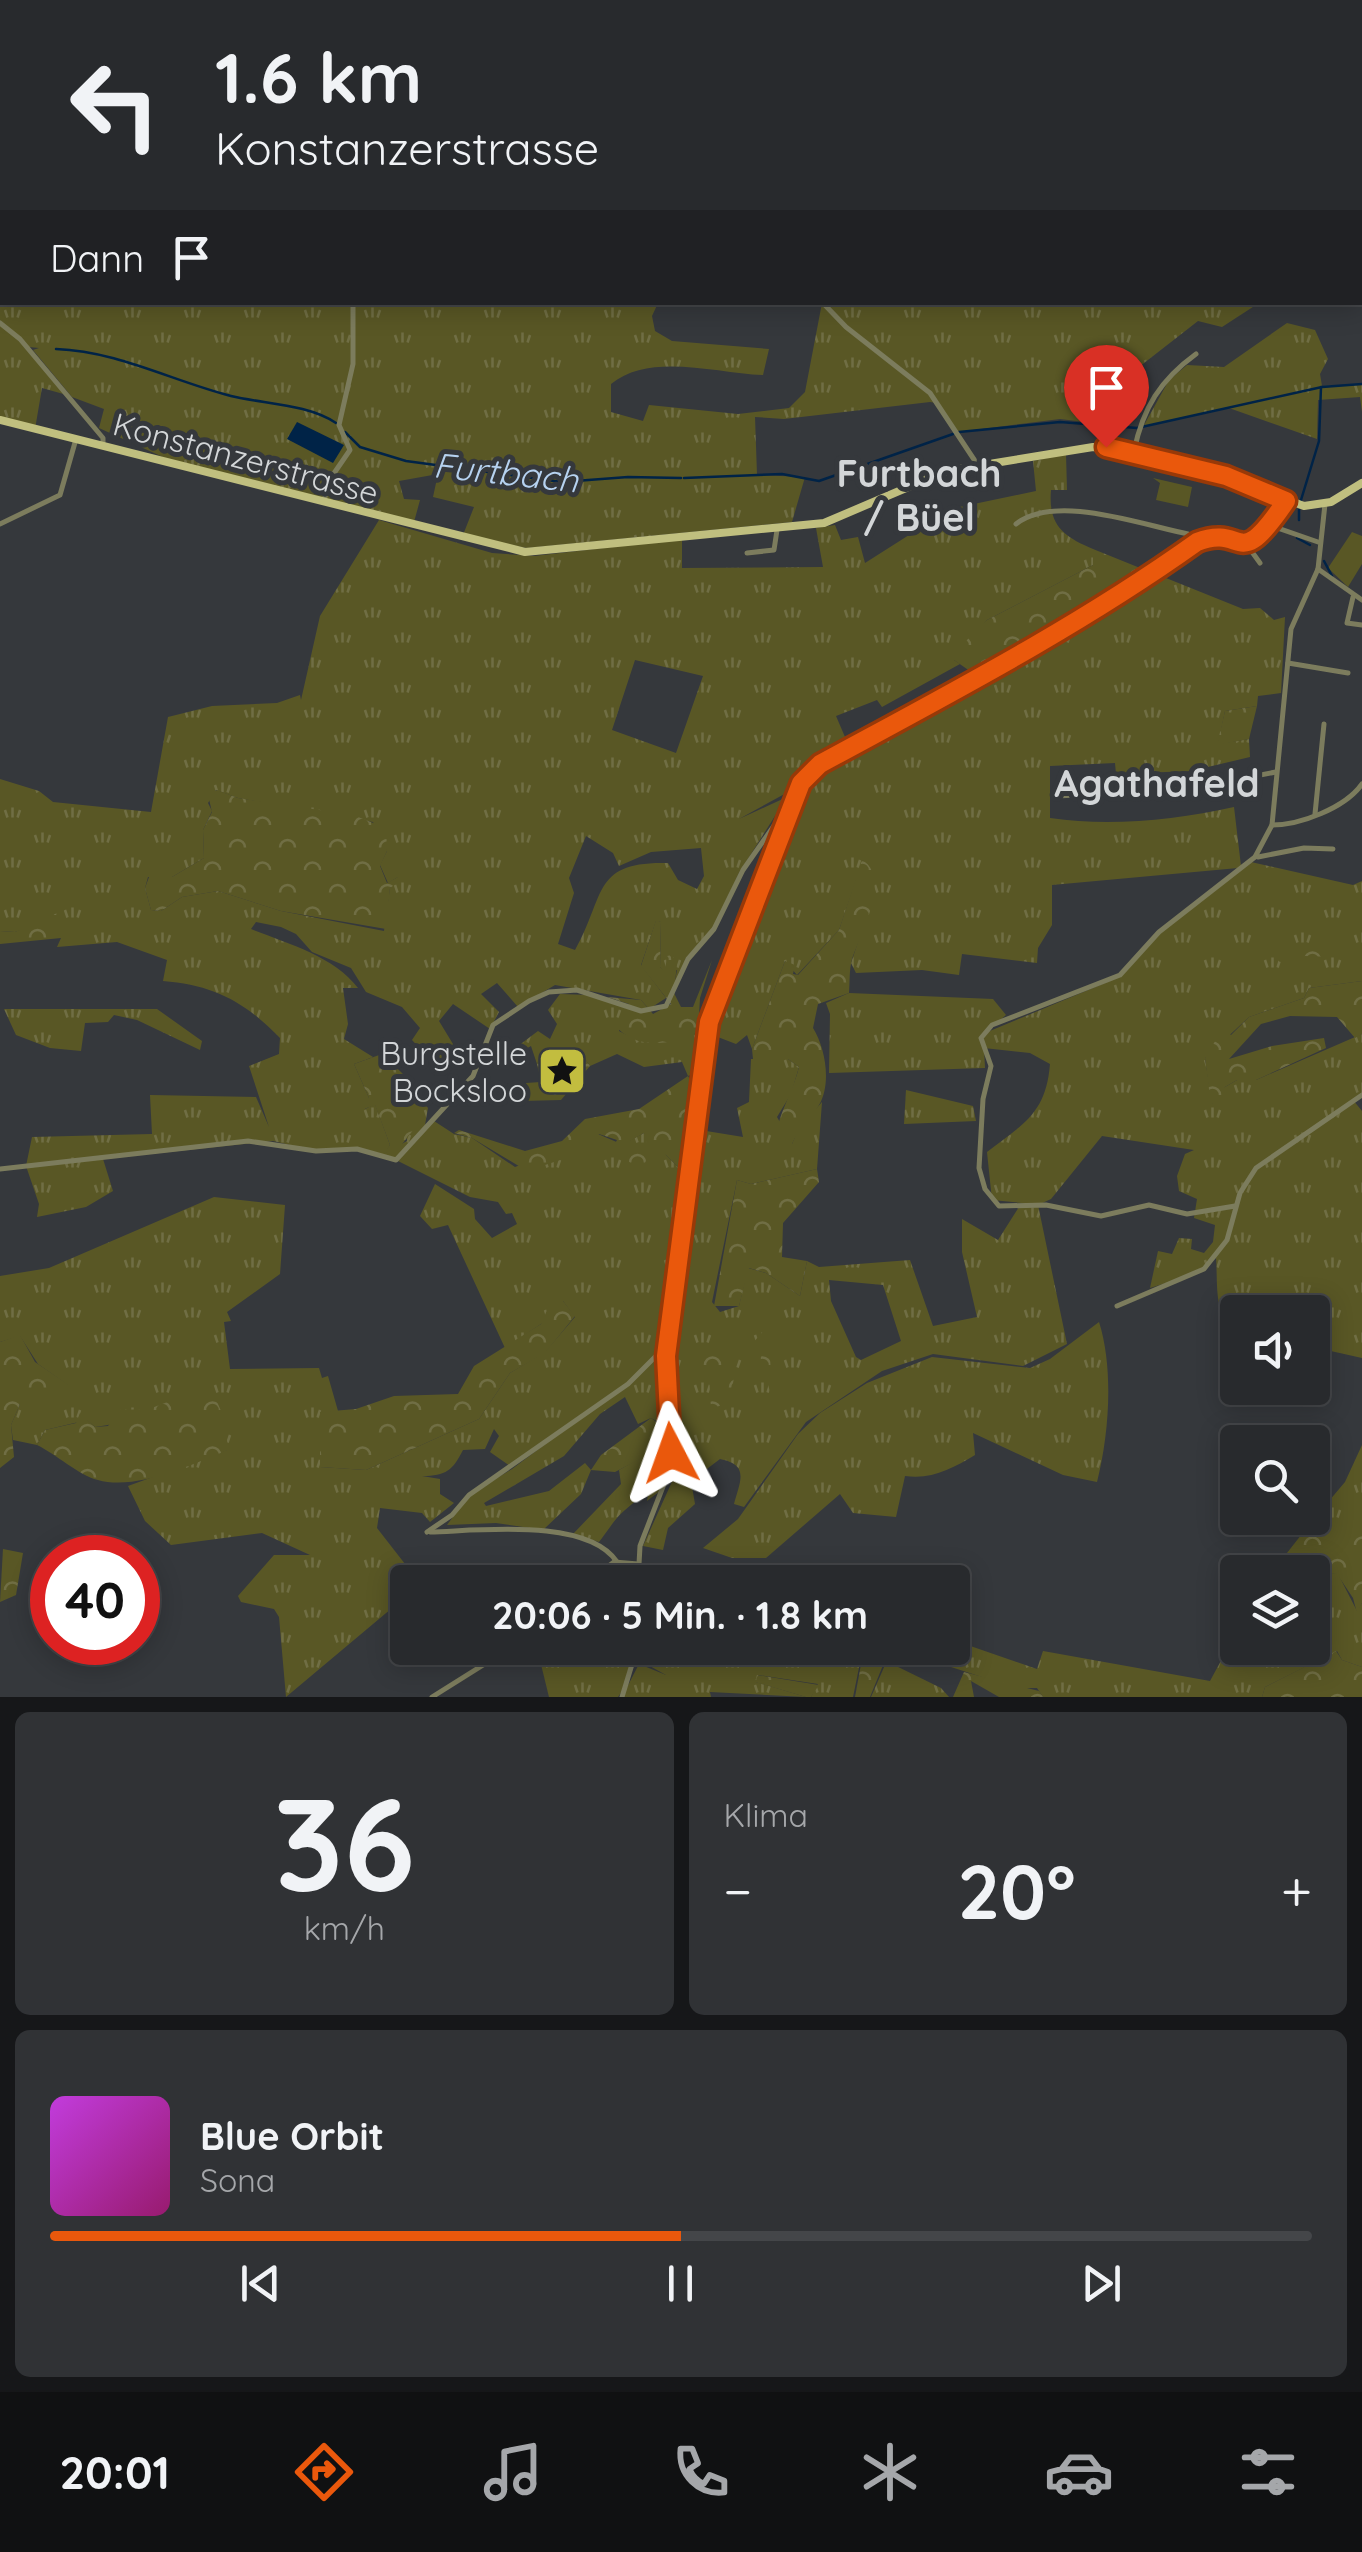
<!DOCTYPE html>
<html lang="de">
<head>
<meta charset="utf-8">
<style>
  :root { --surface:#282a2d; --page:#303235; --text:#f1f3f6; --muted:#a5a7aa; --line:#444649; --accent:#ea580c }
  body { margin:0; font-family:Quicksand,sans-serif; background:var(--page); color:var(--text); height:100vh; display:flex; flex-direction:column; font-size:38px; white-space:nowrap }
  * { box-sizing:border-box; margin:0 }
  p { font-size:32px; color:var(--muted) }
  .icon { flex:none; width:55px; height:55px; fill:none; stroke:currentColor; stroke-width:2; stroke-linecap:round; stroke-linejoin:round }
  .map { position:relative; height:1697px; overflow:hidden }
  .drawer { display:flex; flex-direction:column; gap:15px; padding:15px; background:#161719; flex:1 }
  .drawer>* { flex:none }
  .banner { position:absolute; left:0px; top:0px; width:1362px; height:305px; box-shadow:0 5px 25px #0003,0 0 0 2px var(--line); background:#282a2d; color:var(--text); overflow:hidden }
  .tools { position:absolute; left:1220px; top:1295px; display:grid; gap:20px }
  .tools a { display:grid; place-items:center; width:110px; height:110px; border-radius:10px; background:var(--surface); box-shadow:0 5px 25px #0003,0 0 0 2px var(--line); font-size:50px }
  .speed { position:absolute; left:30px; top:1535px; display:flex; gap:20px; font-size:50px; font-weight:700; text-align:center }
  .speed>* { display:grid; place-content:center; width:130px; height:130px; border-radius:50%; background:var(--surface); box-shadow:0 5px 25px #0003,0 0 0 2px var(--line); line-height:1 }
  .speed .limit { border:15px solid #d22; background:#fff; color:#111 }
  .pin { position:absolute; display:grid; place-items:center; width:85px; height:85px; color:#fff; margin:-102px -42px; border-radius:50% 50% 50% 0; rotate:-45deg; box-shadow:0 0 10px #0007 }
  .pin .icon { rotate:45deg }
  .me { position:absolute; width:110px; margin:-55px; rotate:356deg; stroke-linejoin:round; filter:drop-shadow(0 0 8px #0008) }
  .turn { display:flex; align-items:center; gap:35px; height:210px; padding:0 50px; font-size:45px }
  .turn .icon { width:130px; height:130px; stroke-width:2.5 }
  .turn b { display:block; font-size:70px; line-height:85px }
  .then { display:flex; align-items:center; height:95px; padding:0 50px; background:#0003; gap:20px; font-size:38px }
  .big { font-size:75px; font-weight:800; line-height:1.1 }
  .drawer .tile { flex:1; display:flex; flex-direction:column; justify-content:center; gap:15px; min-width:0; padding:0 35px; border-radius:15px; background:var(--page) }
  .drawer .dial { align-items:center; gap:0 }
  .dial b { font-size:130px; line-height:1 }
  .song { display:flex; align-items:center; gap:30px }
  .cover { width:120px; height:120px; border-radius:15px; background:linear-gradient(135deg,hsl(290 70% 55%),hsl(320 70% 35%)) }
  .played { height:10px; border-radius:5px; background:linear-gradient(90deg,var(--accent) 50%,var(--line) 50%) }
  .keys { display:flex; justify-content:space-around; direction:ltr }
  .heat { display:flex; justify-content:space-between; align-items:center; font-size:55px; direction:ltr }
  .drawer .tiles { flex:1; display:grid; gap:15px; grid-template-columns:1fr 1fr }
  .tile:last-child { grid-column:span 2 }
  .trip { position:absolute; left:390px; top:1565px; width:580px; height:100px; border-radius:10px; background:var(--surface); box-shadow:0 5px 25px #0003,0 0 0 2px var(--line); font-weight:800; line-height:100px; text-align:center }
  .menu { display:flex; height:160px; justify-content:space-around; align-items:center; background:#101112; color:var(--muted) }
  .menu .icon { width:70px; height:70px }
  .menu .current { color:var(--accent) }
  .menu b { font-size:45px; color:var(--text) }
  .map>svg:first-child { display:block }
</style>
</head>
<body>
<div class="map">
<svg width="1362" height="1697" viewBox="0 0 1362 1697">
  <defs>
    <pattern id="grass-tufts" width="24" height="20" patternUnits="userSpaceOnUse" patternTransform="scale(2.5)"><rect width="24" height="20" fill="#595725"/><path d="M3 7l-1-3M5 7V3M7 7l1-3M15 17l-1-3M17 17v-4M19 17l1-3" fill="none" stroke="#706e44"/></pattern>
    <pattern id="forest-crowns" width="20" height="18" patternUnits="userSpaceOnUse" patternTransform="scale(2.5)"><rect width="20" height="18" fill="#595725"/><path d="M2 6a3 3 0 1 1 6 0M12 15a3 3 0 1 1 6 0" fill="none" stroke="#706e44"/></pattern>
  </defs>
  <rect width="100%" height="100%" fill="#35383c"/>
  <g fill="url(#grass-tufts)" fill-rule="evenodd">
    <path d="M0 268 2 302 658 303 652 316 655 331 672 341 769 349 763 375C716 373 649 352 611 384V412L643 421 649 405 738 414 789 408 805 392 822 303H1259L1222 327 1198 321 1139 367 1097 363 1085 422 1060 419 958 432 937 403 930 402 784 419 755 417 757 475 805 477 792 522 527 548 463 535 474 507 433 497 438 474 399 481 404 499 420 500 414 522 165 458 99 428 104 409 72 397 33 350 39 348 29 347 67 395 42 388 35 429 0 420Z"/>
    <polygon points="1287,323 1315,330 1328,359 1320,374 1322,386 1362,384 1362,412 1360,397 1318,400 1317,439 1229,408 1143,427 1169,380 1187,365 1224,367"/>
    <path d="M1066 454 1067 490H1051C1048 524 1062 536 1093 549V565L987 620 954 660 960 664 882 707 877 700 836 716 848 744 811 764 790 791 739 819 787 797 739 873 714 927 686 958 673 993 677 970 665 972 660 967 661 922 656 921 641 965 666 998 649 1009 641 1000 555 985 518 1007 497 983 481 994 499 1012 490 1029 453 1004 439 1021 456 1049 447 1060 425 1054 412 1040 420 1028 402 1007 366 992 351 968 312 952 296 934 281 927 256 922 251 929C286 943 334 956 358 988H343L348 1024 344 1039 373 1057 354 1064 369 1098 365 1109 375 1104 390 1145 385 1153 407 1141 399 1089 402 1073 428 1108 425 1125 407 1151 434 1121 454 1134 472 1138 515 1167 598 1134 635 1150 629 1141 644 1133 683 1172C677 1230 681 1303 655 1355L664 1351 665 1408 660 1423 651 1418 638 1424 625 1397 600 1414 564 1456 484 1503 486 1506 549 1491 585 1463 591 1470 581 1494 543 1530 496 1523 447 1525 469 1495 512 1469 611 1395 510 1466 490 1452 499 1436 494 1429 485 1449 463 1450C453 1470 446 1476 422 1476L440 1479V1494L454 1503 430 1522 422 1513 380 1508 377 1528 405 1564 427 1568 410 1577 404 1598 286 1697 279 1617 274 1609 241 1602 238 1596 274 1555H310L262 1533 171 1545 145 1521 128 1486 227 1450 210 1387 108 1425 95 1427 87 1420 45 1430 37 1445 13 1440 11 1425 20 1404 68 1385 38 1364 20 1336 0 1342V1276L49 1268 214 1197 285 1205 280 1274 227 1312 231 1321 224 1322 230 1369 319 1368 322 1378 328 1376 338 1411 320 1413V1467L366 1470 479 1419 510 1373 545 1352 575 1317 563 1301 541 1324 505 1348 448 1225 432 1229 420 1216 435 1184 474 1209 475 1219 492 1238 517 1224 512 1213 506 1214 498 1202 470 1197 396 1160 358 1149 316 1151 273 1141 103 1159 113 1191 86 1207 37 1217 39 1204 26 1166 32 1137 152 1134 150 1095 256 1097 269 1127 249 1066 279 1054 280 1038C245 1002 214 985 163 981L167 960 117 942 57 947 61 938 52 920 15 932 0 931V779L39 791 53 802 151 812 168 717 212 706 277 703 300 695 301 700 320 616 379 520 492 553 534 556 682 539V568L823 567 816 528 835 525 841 540 858 537 865 563 950 509 1036 491 1033 461ZM635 660 703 676 676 753 612 730ZM216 790 238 798 373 822 387 851 380 865 388 883 398 877 390 888 384 931 281 911 218 891 182 897 161 911 151 910 145 888 148 877H172L204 858 203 830 212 811 208 803ZM586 836 613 853 619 866 651 852 701 848 704 876 697 889 678 880 668 863C591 861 606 896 575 950L558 944 574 893 569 878Z"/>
    <path d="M1156 574 1243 609 1260 608 1274 620 1285 617 1281 693 1258 696 1257 706 1225 711 1218 744 1249 739 1250 757 1191 771 1116 774 1115 763 1050 766V818C1110 827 1174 820 1234 807L1241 866 1251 862 1353 885 1362 881V981L1309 988 1304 998 1249 1017 1205 1058 1212 1104 1225 1087 1237 1080H1256L1362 1034V1095L1353 1100 1362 1111V1358L1313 1347 1312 1312H1238L1237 1330C1213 1321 1218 1281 1216 1258L1192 1275 1150 1288 1158 1251 1172 1254 1179 1238 1192 1239 1191 1249 1204 1253 1213 1242 1215 1225 1194 1218 1197 1199 1179 1191 1177 1176 1185 1154 1194 1150 1102 1136 1051 1199 1038 1205 1067 1344 1023 1366 933 1354 882 1371 806 1422 744 1507 734 1504C740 1481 750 1465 720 1459L691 1481 695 1504 668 1528 663 1550 643 1546 675 1475 668 1365 694 1129 743 1137 737 1108 749 1102 751 1059H788L799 1067 791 1094 777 1117 792 1144 799 1128 822 1102 817 1169 751 1184 737 1180 712 1302 720 1312 739 1306 748 1268 766 1273 800 1296 807 1261 819 1267 910 1260 933 1326 977 1317 962 1252V1219L998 1240 1019 1207 1032 1204 992 1200 987 1152C1023 1124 1046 1114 1050 1064L1030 1053 984 1048 985 1068 829 1073 830 1014 826 1003 849 993 993 999 1006 1015 985 1033 1117 978 1149 942 1238 868 1052 885V925L1038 948 1037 963 962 954 959 975 922 970 856 973 851 963 869 909 863 860 839 930 797 975 785 961 752 1049 747 1035 736 1044 710 1034 712 1023 801 788 813 772 833 759 962 692ZM829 1280 883 1285 901 1341 861 1360 856 1357 831 1301Z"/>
    <path d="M560 994 590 995 626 1008 619 1031C652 1050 672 1038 705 1031L699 1071 688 1076 682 1062 644 1067 617 1054 590 1066 580 1052 542 1051 537 1064 531 1046 513 1056 510 1052 538 1031 550 1039 557 1024 548 1010Z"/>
    <polygon points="4,1009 157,1009 202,1041 200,1050 137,1020 114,1015 108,1022 85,1023 81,1051 50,1048 16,1035"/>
    <polygon points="906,1090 973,1106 976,1121 904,1124"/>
    <path d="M1099 1322C1114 1369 1109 1435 1097 1482L1063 1475 973 1433 975 1455C953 1468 932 1480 905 1476L896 1517 853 1513 840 1494 766 1558H732L703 1548 738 1519 798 1434 820 1413 867 1383 932 1357 1030 1368 1050 1359Z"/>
    <polygon points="1362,1445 1362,1526 1307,1527 1345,1482"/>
    <path d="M646 1455C654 1490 649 1489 625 1510 615 1518 607 1532 599 1542L573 1534 621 1484 619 1470Z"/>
    <polygon points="1313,1574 1338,1574 1357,1611 1362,1603 1362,1667 1342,1660 1337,1651 1265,1687 1262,1697 1043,1697 1037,1688 1016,1688 951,1667 947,1648 952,1648 953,1640 1037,1669 1043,1651 1210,1681 1229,1646 1237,1613 1238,1648 1312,1648"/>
    <polygon points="537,1648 635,1648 626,1686 618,1697 549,1697"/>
    <polygon points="639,1648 863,1648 853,1697 811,1697 818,1684 758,1675 756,1682 806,1697 710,1692 711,1697 622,1697 639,1664 666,1675 639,1660"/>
    <polygon points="892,1664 941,1688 949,1697 871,1697 885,1665"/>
  </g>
  <g fill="url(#forest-crowns)">
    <polygon points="369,0 1362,0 1362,166 1360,2"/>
    <polygon points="1093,549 1150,572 977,676 954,660 953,654 987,620 1093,565"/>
    <polygon points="1257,706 1249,739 1217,745 1225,711"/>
    <polygon points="217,790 238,798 353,815 386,828 387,851 380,866 387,883 398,877 400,881 390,888 386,929 281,911 218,891 182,897 161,911 151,910 145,888 149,877 172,877 204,858 203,830 212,812 208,795"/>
    <path d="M862 860C892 877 860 935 852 959 849 970 850 982 849 993L818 1004 813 1028C825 1047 832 1083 819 1105 811 1119 799 1128 792 1144L780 1148 775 1143C777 1115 792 1095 799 1067L788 1059H753L752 1049 785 961 795 965 793 974 798 975 839 930Z"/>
    <polygon points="64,910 61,938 0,944 0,931 15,932"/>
    <path d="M656 920 661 922 660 967 665 971 667 956 672 955 677 963 674 993 681 1007H693L712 960 700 998 698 1032C673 1045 634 1051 614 1024L629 1004 607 997 641 1000 653 1014 671 1004 641 966Z"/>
    <polygon points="1339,943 1340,949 1333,957 1305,956 1280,962 1275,958 1277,951 1303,944"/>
    <polygon points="1362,981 1362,1034 1355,1038 1337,1017 1290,1016 1261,1024 1229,1059 1272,1046 1324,1038 1326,1048 1256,1080 1237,1080 1225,1087 1222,1097 1211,1105 1205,1058 1223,1028 1231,1035 1249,1017 1304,998 1309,988"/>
    <polygon points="557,1048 580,1052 590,1066 561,1100 521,1101 526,1083 541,1082 537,1064 542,1051"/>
    <polygon points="382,1054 402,1073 399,1089 414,1129 399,1148 383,1154 390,1145 375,1105 364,1109 364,1099 369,1098 354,1064"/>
    <polygon points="688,1076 695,1088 683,1172 666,1155 648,1149 644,1133 630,1141 636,1150 649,1153 641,1173 620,1153 611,1151 617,1140 599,1134 584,1152 527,1171 472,1138 454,1133 459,1130 525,1151 562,1141 585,1119 639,1109"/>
    <polygon points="817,1169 819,1182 783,1223 782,1257 807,1261 800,1296 766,1273 749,1268 739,1306 714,1306 737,1180 751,1184"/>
    <polygon points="551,1301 563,1301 575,1316 545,1353 510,1373 479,1419 366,1470 320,1467 320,1412 356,1409 394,1396 458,1394 474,1366 541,1324"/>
    <path d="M766 1328 776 1332C765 1361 771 1387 785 1414L777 1421 767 1380 760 1377 761 1355 756 1356 752 1344Z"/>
    <polygon points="20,1335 35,1362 69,1385 52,1408 20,1404 11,1425 14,1457 0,1468 0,1342"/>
    <polygon points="718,1348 738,1352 730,1402 711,1409 709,1375 694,1376 701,1361"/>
    <path d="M210 1386 225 1420 228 1450C193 1464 136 1491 98 1480 78 1475 56 1454 37 1445L45 1430 76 1423 80 1413 95 1427 108 1426 119 1410 149 1409Z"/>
    <path d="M651 1418C673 1431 668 1470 660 1491L647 1501 651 1478 646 1456 615 1472 591 1470 601 1455Z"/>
    <polygon points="1309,1525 1362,1526 1362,1603 1357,1613 1353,1598 1337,1574 1272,1572"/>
    <polygon points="3,1549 23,1553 16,1595 0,1602"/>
    <polygon points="864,1648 890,1648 870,1697 855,1697"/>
    <polygon points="1336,1651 1342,1660 1362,1667 1362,1697 1262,1697 1265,1687"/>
    <polygon points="964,1672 1039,1691 1043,1697 999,1697 971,1681 974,1697 953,1697"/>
    <polygon points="757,1675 819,1685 811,1697 806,1697 755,1682"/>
  </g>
  <g fill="#595725">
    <polygon points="1153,478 1192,487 1188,507 1156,500 1160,483"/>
    <polygon points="1352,532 1362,536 1362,564 1348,587 1328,568"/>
  </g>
  <polygon fill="#002347" points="297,422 344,445 333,463 287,439"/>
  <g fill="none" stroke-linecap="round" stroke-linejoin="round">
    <g stroke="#002347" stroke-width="2.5">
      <path d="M56 349C117 351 172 381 231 396 264 404 308 404 336 423"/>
      <polyline points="345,432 360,447 406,461 562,482 628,477 681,478"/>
      <polyline points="959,432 1060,422 1137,428 1322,387 1362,384"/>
      <polyline points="684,478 782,474 819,481 953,434"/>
      <polyline points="1301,500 1319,441 1321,387"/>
      <polyline points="1299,520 1299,510"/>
      <polyline points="1297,538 1310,545"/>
      <polyline points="1324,561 1332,576"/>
    </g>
    <g stroke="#7c7c5d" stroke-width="5">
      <polyline points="822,302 846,327 930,393 977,464"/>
      <polyline points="0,323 20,339 103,438 103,446"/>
      <path d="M1134 451C1143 408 1160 380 1196 354"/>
      <polyline points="324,502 328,482 350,450 339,425 353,364 353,302"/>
      <polyline points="0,524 60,495 76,439"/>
      <path d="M1016 524C1055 493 1142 525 1188 534L1197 541"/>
      <polyline points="1269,525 1318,542"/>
      <polyline points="1247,545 1260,563"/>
      <polyline points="747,553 774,550 777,530"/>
      <polyline points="1318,569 1362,600"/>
      <polyline points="1353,597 1347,623 1362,625"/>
      <polyline points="1288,663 1348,673"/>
      <polyline points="1056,796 1183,790 1276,772"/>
      <polyline points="1315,814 1324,724"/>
      <path d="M1272 825C1300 825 1345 808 1362 784"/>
      <polyline points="1258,857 1304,848 1333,849"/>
      <polyline points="0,1169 248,1141 316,1151 357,1149 396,1160 473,1076 493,1025 529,1001 549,992 577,990 641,1011 666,1006 688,959 714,929 743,870 794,797"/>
      <polyline points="1235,1206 1187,1214 1149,1205 1101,1216 1046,1205 999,1206 985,1189 979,1168 983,1099 991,1066 981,1038 992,1025 1120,975 1159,932 1255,857 1272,825 1291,629 1318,569 1325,504"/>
      <polyline points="1117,1306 1204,1269 1227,1240 1240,1193 1256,1168 1362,1095"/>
      <polyline points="427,1532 452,1515 469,1495 628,1384 667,1345"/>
      <path d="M430 1532C477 1531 587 1517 617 1562"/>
      <polyline points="587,1582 614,1562 638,1564"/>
      <path d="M638 1582 640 1546 671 1466 666 1356 709 1022 800 785 820 764 963 689 1030 646 1103 607 1197 541C1246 523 1237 576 1286 501"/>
      <polyline points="432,1697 510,1648"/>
      <polyline points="622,1697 637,1648"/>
    </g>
    <polyline stroke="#c0bf7f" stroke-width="8" points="0,420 525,552 824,523 946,471 1093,447 1127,449 1220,475 1304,506 1331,502 1362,483"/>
  </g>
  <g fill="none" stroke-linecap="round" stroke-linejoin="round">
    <g stroke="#983908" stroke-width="25">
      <path id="route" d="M671 1453 666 1356 709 1022 801 783 820 764C949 694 1078 627 1197 542 1247 523 1235 576 1286 501L1226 476 1106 447"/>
    </g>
    <use href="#route" stroke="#ea580c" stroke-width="18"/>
  </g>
  <defs>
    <g id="sight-square" transform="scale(2.5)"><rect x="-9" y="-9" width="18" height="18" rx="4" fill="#c2bd3f" stroke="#35383c"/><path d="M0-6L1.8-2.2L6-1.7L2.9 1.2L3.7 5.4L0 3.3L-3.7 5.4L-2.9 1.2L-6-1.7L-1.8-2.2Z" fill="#111"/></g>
  </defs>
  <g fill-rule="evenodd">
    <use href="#sight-square" x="562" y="1071"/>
  </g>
  <g text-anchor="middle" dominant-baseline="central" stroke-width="10" stroke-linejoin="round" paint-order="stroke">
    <g font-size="32" fill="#d3d6d8" stroke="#35383c">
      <text transform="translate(246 458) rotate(15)">Konstanzerstrasse</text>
    </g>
    <g font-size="32" fill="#d3d6d8" stroke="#35383c" text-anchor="end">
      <text x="527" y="1053">Burgstelle<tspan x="527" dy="37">Bocksloo</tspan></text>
    </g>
    <g font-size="35" font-style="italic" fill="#b6d2f0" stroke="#35383c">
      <text transform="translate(506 472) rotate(6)">Furtbach</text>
    </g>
    <g font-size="38" font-weight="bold" fill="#d3d6d8" stroke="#35383c">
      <text x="919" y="473">Furtbach<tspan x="919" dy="44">/ Büel</tspan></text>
      <text x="1157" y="783">Agathafeld</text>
    </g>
  </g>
</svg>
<div class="tools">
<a><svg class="icon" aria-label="sound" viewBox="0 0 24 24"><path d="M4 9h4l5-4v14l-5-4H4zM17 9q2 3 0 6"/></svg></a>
<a><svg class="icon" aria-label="search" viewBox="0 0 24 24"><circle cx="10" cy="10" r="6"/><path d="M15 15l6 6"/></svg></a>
<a><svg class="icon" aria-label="layers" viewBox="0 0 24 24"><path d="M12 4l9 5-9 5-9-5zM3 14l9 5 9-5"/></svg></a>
</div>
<div class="speed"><div class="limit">40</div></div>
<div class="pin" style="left:1106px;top:447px;background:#d93025"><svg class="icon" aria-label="arrive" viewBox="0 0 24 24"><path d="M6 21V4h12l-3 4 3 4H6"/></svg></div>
<svg class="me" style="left:671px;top:1453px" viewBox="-20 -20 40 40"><path d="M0-17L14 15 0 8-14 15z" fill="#ea580c" stroke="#fff" stroke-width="4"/></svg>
<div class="trip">20:06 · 5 Min. · 1.8 km</div>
<div class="banner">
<div class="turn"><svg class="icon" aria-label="left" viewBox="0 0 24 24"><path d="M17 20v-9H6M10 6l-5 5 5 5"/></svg><div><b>1.6 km</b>Konstanzerstrasse</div></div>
<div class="then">Dann<svg class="icon" aria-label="arrive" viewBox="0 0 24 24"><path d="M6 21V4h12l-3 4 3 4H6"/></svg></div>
</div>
</div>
<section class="drawer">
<div class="tiles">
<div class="tile dial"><b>36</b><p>km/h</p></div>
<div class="tile"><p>Klima</p>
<div class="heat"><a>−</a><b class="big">20°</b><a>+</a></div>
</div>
<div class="tile">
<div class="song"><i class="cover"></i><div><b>Blue Orbit</b><p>Sona</p></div></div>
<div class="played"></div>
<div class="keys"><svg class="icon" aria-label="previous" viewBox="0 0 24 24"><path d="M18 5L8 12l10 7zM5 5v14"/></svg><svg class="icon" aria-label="pause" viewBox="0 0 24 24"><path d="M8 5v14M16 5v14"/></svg><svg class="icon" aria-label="next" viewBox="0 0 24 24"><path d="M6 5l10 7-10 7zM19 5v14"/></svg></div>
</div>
</div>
</section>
<nav class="menu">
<b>20:01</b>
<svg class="icon current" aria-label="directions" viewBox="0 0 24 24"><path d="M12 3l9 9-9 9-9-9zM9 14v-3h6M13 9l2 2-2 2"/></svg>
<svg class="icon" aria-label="music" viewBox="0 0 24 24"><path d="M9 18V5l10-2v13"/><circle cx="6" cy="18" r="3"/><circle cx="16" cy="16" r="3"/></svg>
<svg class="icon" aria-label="phone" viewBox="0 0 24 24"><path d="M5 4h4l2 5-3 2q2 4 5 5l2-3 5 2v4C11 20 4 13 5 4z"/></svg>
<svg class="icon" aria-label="climate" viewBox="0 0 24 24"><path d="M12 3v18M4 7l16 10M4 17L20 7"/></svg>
<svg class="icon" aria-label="car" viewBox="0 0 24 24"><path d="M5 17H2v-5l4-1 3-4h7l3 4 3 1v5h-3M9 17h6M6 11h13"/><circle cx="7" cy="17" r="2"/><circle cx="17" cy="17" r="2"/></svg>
<svg class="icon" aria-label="filters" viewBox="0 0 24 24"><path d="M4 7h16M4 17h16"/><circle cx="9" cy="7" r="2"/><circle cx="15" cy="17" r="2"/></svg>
</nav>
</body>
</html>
